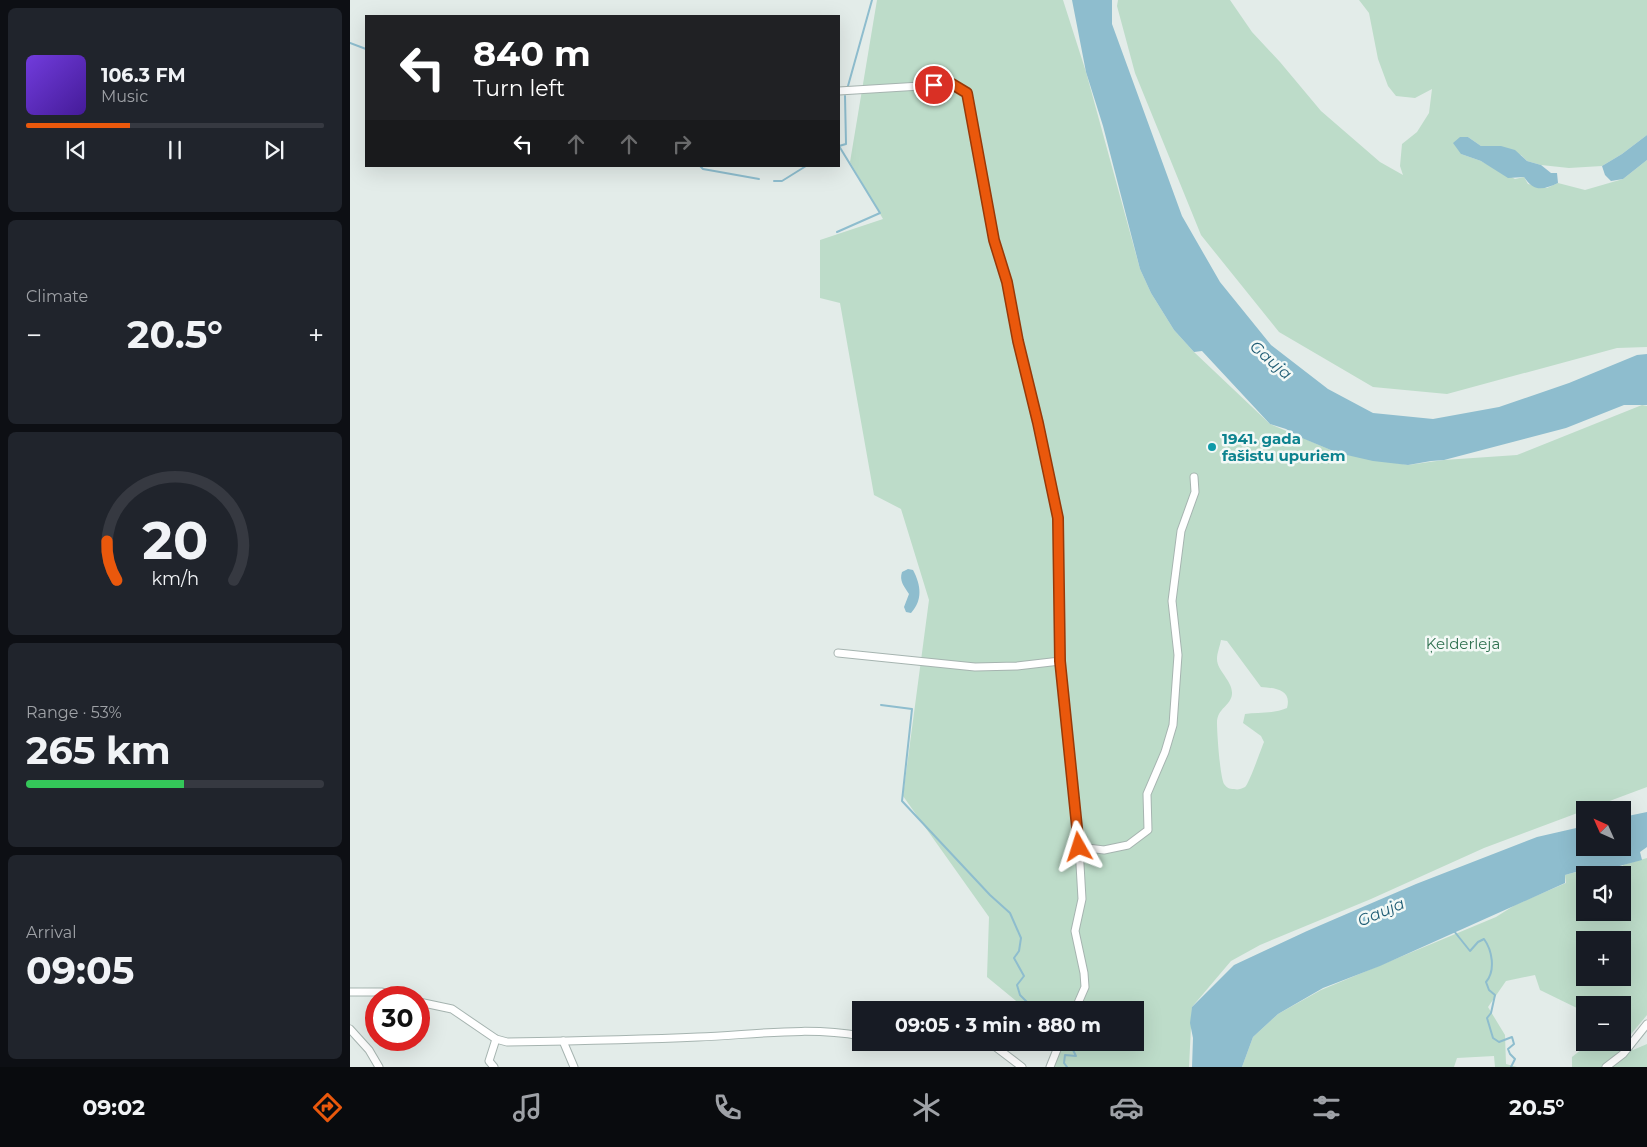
<!DOCTYPE html>
<html lang="en">
<head>
<meta charset="utf-8">
<style>
  :root { --surface:#171b24; --page:#20242c; --text:#f1f3f6; --muted:#9ea1a6; --line:#363941; --accent:#ea580c }
  body { margin:0; font-family:Montserrat,sans-serif; background:var(--page); color:var(--text); height:100vh; display:flex; flex-direction:column; font-size:19px; white-space:nowrap }
  * { box-sizing:border-box; margin:0 }
  p { font-size:16px; color:var(--muted) }
  .icon { flex:none; width:28px; height:28px; fill:none; stroke:currentColor; stroke-width:2; stroke-linecap:round; stroke-linejoin:round }
  .map { position:relative; flex:1; overflow:hidden }
  .panel { display:flex; flex-direction:column; gap:8px; padding:8px; background:#0d0f14; width:350px }
  .panel>* { flex:none }
  .banner { position:absolute; left:15px; top:15px; width:475px; height:152px; border-radius:0px; box-shadow:0 5px 20px #0002; background:#202124; color:#fff; overflow:hidden }
  .needle { width:32px; rotate:315deg }
  .tools { position:absolute; left:1226px; top:801px; display:grid; gap:10px }
  .tools a { display:grid; place-items:center; width:55px; height:55px; border-radius:0px; background:var(--surface); box-shadow:0 5px 20px #0002; font-size:25px }
  .speed { position:absolute; left:15px; top:986px; display:flex; gap:10px; font-size:25px; font-weight:700; text-align:center }
  .speed>* { display:grid; place-content:center; width:65px; height:65px; border-radius:50%; background:var(--surface); box-shadow:0 5px 20px #0002; line-height:1 }
  .speed .limit { border:8px solid #d22; background:#fff; color:#111 }
  .pin { position:absolute; display:grid; place-items:center; width:42px; height:42px; color:#fff; margin:-21px; border:2px solid #fff; border-radius:50%; box-shadow:0 1px 5px #0007 }
  .me { position:absolute; width:55px; margin:-28px; rotate:354deg; stroke-linejoin:round; filter:drop-shadow(0 0 4px #0008) }
  .turn { display:flex; align-items:center; gap:18px; height:105px; padding:0 25px; font-size:22px }
  .turn .icon { width:65px; height:65px; stroke-width:2.5 }
  .turn b { display:block; font-size:35px; line-height:42px }
  .lanes { display:flex; align-items:center; height:48px; padding:0 25px; background:#0003; justify-content:center; gap:25px; direction:ltr }
  .lanes .off { opacity:.35 }
  .big { font-size:38px; font-weight:700; line-height:1.1 }
  .panel .card { flex:1; display:flex; flex-direction:column; justify-content:center; gap:8px; min-width:0; padding:0 18px; border-radius:8px; background:var(--page) }
  .panel .dial { align-items:center; gap:0 }
  .dial svg { height:130px; overflow:visible; fill:none; stroke:var(--line); stroke-width:7; stroke-linecap:round; text-anchor:middle }
  .dial text { fill:var(--text); stroke:none }
  .song { display:flex; align-items:center; gap:15px }
  .cover { width:60px; height:60px; border-radius:8px; background:linear-gradient(135deg,hsl(260 70% 55%),hsl(260 70% 35%)) }
  .played { height:5px; border-radius:2px; background:linear-gradient(90deg,var(--accent) 35%,var(--line) 35%) }
  .keys { display:flex; justify-content:space-around; direction:ltr }
  .heat { display:flex; justify-content:space-between; align-items:center; font-size:28px; direction:ltr }
  .charge { height:8px; border-radius:4px; background:linear-gradient(90deg,#34c759 53%,var(--line) 0) }
  .trip { position:absolute; left:502px; top:1001px; width:292px; height:50px; border-radius:0px; background:var(--surface); box-shadow:0 5px 20px #0002; font-weight:700; line-height:50px; text-align:center }
  .tab-bar { display:flex; height:80px; justify-content:space-around; align-items:center; background:#090b0e; color:var(--muted) }
  .tab-bar .icon { width:35px; height:35px }
  .tab-bar .on { color:var(--accent) }
  .tab-bar b { font-size:22px; color:var(--text) }
  main { display:flex; flex:1; min-height:0 }
  .map>svg:first-child { display:block }
</style>
</head>
<body>
<main>
<section class="panel">
<div class="card">
<div class="song"><i class="cover"></i><div><b>106.3 FM</b><p>Music</p></div></div>
<div class="played"></div>
<div class="keys"><svg class="icon" aria-label="previous" viewBox="0 0 24 24"><path d="M18 5L8 12l10 7zM5 5v14"/></svg><svg class="icon" aria-label="pause" viewBox="0 0 24 24"><path d="M8 5v14M16 5v14"/></svg><svg class="icon" aria-label="next" viewBox="0 0 24 24"><path d="M6 5l10 7-10 7zM19 5v14"/></svg></div>
</div>
<div class="card"><p>Climate</p>
<div class="heat"><a>−</a><b class="big">20.5°</b><a>+</a></div>
</div>
<div class="card dial"><svg viewBox="0 0 100 80">
<path d="M14 69A42 42 0 1 1 86 69"/>
<path d="M14 69A42 42 0 0 1 8 45" stroke="#ea580c"/>
<text x="50" y="56" font-size="32" font-weight="700">20</text>
<text x="50" y="72" font-size="11">km/h</text>
</svg></div>
<div class="card"><p>Range · 53%</p><b class="big">265 km</b><div class="charge"></div></div>
<div class="card"><p>Arrival</p><b class="big">09:05</b></div>
</section>
<div class="map">
<svg width="1297" height="1067" viewBox="0 0 1297 1067">
  <rect width="100%" height="100%" fill="#e3ece9"/>
  <g fill="#bddcc9" fill-rule="evenodd">
    <path d="M527 0H713L736 72 790 269 801 293 824 330 844 352 920 424 988 453 1058 465 1094 460 1167 455 1292 405 1297 406V787L1134 848 1021 899 910 945 881 961 842 1007 839 1067H702L706 1043 786 1042V1010H677L637 977 639 917 553 796 579 600 551 509 524 495 490 303 470 298V240L533 219 500 162ZM871 640 877 641 911 687C926 688 942 690 937 708 924 714 908 712 895 714L893 723 911 736 914 742C911 749 899 784 895 787 891 789 888 790 884 789 879 789 877 788 874 784 870 776 867 734 867 723 867 708 881 706 882 694 883 681 867 671 867 659 867 653 870 646 871 640Z"/>
    <polygon points="768,0 880,0 902,32 930,62 971,111 1030,162 1053,175 1050,166 1052,144 1067,132 1079,113 1082,89 1065,98 1046,96 1038,86 1028,59 1019,13 1009,0 1297,0 1297,135 1272,154 1252,166 1219,168 1191,165 1177,161 1171,155 1138,146 1131,146 1118,137 1111,154 1131,161 1165,179 1174,177 1178,184 1197,188 1208,183 1235,190 1273,179 1297,160 1297,347 1267,348 1097,394 1023,387 929,332 851,235 785,73 767,6"/>
    <path d="M1297 858V1015L1277 1039 1279 1045 1283 1050 1297 1044V1067H1222V1057L1232 1049 1237 1043 1272 1042V1005H1235V1012L1190 990 1185 975 1156 981 1138 1007 1155 1035 1156 1064 1167 1067H1145L1144 1056 1107 1058 1104 1067H892L903 1037 928 1014 971 990 1146 917 1165 905 1216 883 1215 875 1234 870 1230 878 1235 877V912H1272V875H1244L1247 872 1266 867 1268 874 1274 871 1273 865ZM1235 940H1272V978H1235Z"/>
  </g>
  <g fill="#8ebdce">
    <polygon points="722,0 762,0 762,24 832,216 870,282 921,345 978,389 1023,413 1083,419 1149,407 1219,383 1287,355 1297,354 1297,405 1274,405 1216,428 1094,460 1081,461 1058,465 1023,461 988,453 952,438 936,429 920,424 852,351 844,352 824,330 801,293 790,269 753,126 736,72"/>
    <polygon points="1297,135 1297,160 1273,179 1261,181 1255,175 1252,166 1272,154"/>
    <path d="M1110 137H1118L1131 146H1151L1165 150 1177 161 1191 165 1201 173H1207L1208 183C1193 190 1184 192 1174 177L1158 178 1131 161 1111 154 1103 143Z"/>
    <path d="M558 569 563 570C571 585 573 600 561 613L556 612 554 607 559 594C554 586 549 581 552 572Z"/>
    <polygon points="1297,812 1297,847 1290,852 1292,860 1247,872 1243,875 1235,875 1235,877 1230,878 1233,870 1215,875 1215,883 1030,966 973,988 928,1014 903,1037 892,1067 842,1067 843,1038 840,1023 842,1007 884,965 957,931 1066,884 1187,837 1235,826 1235,848 1272,848 1273,817"/>
  </g>
  <g fill="none" stroke-linecap="round" stroke-linejoin="round">
    <g stroke="#8ebdce" stroke-width="2">
      <polyline points="0,43 16,49"/>
      <polyline points="498,86 522,0"/>
      <polyline points="489,146 496,144 495,96"/>
      <polyline points="350,166 353,169 409,179"/>
      <polyline points="424,181 432,181 456,166"/>
      <polyline points="487,232 530,213 489,146"/>
      <polyline points="531,705 562,709 552,801 640,895 660,913 671,938 669,951 664,958 674,976 667,985 670,995 685,1010"/>
      <path d="M1104 931 1120 951 1128 942 1134 939C1142 950 1146 970 1136 982L1139 990 1145 995 1141 1013 1137 1018 1143 1038 1149 1042 1162 1037 1164 1044 1158 1049 1160 1054 1165 1059 1161 1067"/>
      <polyline points="702,1010 704,1010"/>
      <polyline points="717,1067 714,1063 715,1055 726,1056 719,1042"/>
    </g>
    <g stroke="#a6b4b0" stroke-width="9">
      <g id="street">
        <polyline points="489,91 603,84 617,93 644,240 657,281 668,341 688,423 708,518 710,661 729,847"/>
        <polyline points="488,653 625,667 667,666 710,661"/>
        <polyline points="0,992 32,992 50,998"/>
        <path d="M69 1002 102 1009 146 1039 157 1042C221 1041 284 1040 348 1037 402 1035 457 1026 511 1036"/>
        <polyline points="725,1010 735,987 734,973 725,931 732,899 729,847 754,850 778,845 798,830 797,794 815,752 823,725 828,655 822,601 831,531 845,492 844,477"/>
        <polyline points="0,1029 19,1050 29,1067"/>
        <polyline points="213,1041 224,1067"/>
        <polyline points="639,1042 672,1067"/>
        <polyline points="144,1067 139,1061 146,1039"/>
        <polyline points="700,1067 710,1042"/>
        <polyline points="1256,1067 1273,1054 1297,1024"/>
      </g>
    </g>
    <use href="#street" stroke="#fff" stroke-width="7"/>
  </g>
  <g fill="none" stroke-linecap="round" stroke-linejoin="round">
    <g stroke="#983908" stroke-width="12">
      <polyline id="route" points="584,85 602,84 617,93 644,240 657,282 668,341 688,423 708,518 710,661 729,847"/>
    </g>
    <use href="#route" stroke="#ea580c" stroke-width="9"/>
  </g>
  <circle fill="#0f9aa8" stroke="#f3f9f6" stroke-width="2" cx="862" cy="447" r="5"/>
  <g text-anchor="middle" dominant-baseline="central" stroke-width="5" stroke-linejoin="round" paint-order="stroke">
    <g font-size="15" font-weight="bold" fill="#0d838f" stroke="#f3f9f6" text-anchor="start">
      <text x="872" y="438">1941. gada<tspan x="872" dy="17">fašistu upuriem</tspan></text>
    </g>
    <g font-size="15" fill="#2f7150" stroke="#f3f9f6">
      <text x="1113" y="643">Ķelderleja</text>
    </g>
    <g font-size="16" font-style="italic" fill="#205d75" stroke="#f3f9f6">
      <text transform="translate(921 360) rotate(41)">Gauja</text>
      <text transform="translate(1031 912) rotate(-23)">Gauja</text>
    </g>
  </g>
</svg>
<div class="tools">
<a><svg class="needle" viewBox="-14 -14 28 28"><path d="M0-13l5 13h-10z" fill="#e53935"/><path d="M0 13l5-13h-10z" fill="#9ea1a6"/></svg></a>
<a><svg class="icon" aria-label="sound" viewBox="0 0 24 24"><path d="M4 9h4l5-4v14l-5-4H4zM17 9q2 3 0 6"/></svg></a>
<a>+</a>
<a>−</a>
</div>
<div class="speed"><div class="limit">30</div></div>
<div class="pin" style="left:584px;top:85px;background:#d93025"><svg class="icon" aria-label="arrive" viewBox="0 0 24 24"><path d="M6 21V4h12l-3 4 3 4H6"/></svg></div>
<svg class="me" style="left:729px;top:847px" viewBox="-20 -20 40 40"><path d="M0-17L14 15 0 8-14 15z" fill="#ea580c" stroke="#fff" stroke-width="4"/></svg>
<div class="trip">09:05 · 3 min · 880 m</div>
<div class="banner">
<div class="turn"><svg class="icon" aria-label="left" viewBox="0 0 24 24"><path d="M17 20v-9H6M10 6l-5 5 5 5"/></svg><div><b>840 m</b>Turn left</div></div>
<div class="lanes"><svg class="icon" aria-label="left" viewBox="0 0 24 24"><path d="M17 20v-9H6M10 6l-5 5 5 5"/></svg><svg class="icon off" aria-label="ahead" viewBox="0 0 24 24"><path d="M12 20V5M6 11l6-6 6 6"/></svg><svg class="icon off" aria-label="ahead" viewBox="0 0 24 24"><path d="M12 20V5M6 11l6-6 6 6"/></svg><svg class="icon off" aria-label="right" viewBox="0 0 24 24"><path d="M7 20v-9h11M14 6l5 5-5 5"/></svg></div>
</div>
</div>
</main>
<nav class="tab-bar">
<b>09:02</b>
<svg class="icon on" aria-label="directions" viewBox="0 0 24 24"><path d="M12 3l9 9-9 9-9-9zM9 14v-3h6M13 9l2 2-2 2"/></svg>
<svg class="icon" aria-label="music" viewBox="0 0 24 24"><path d="M9 18V5l10-2v13"/><circle cx="6" cy="18" r="3"/><circle cx="16" cy="16" r="3"/></svg>
<svg class="icon" aria-label="phone" viewBox="0 0 24 24"><path d="M5 4h4l2 5-3 2q2 4 5 5l2-3 5 2v4C11 20 4 13 5 4z"/></svg>
<svg class="icon" aria-label="climate" viewBox="0 0 24 24"><path d="M12 3v18M4 7l16 10M4 17L20 7"/></svg>
<svg class="icon" aria-label="car" viewBox="0 0 24 24"><path d="M5 17H2v-5l4-1 3-4h7l3 4 3 1v5h-3M9 17h6M6 11h13"/><circle cx="7" cy="17" r="2"/><circle cx="17" cy="17" r="2"/></svg>
<svg class="icon" aria-label="filters" viewBox="0 0 24 24"><path d="M4 7h16M4 17h16"/><circle cx="9" cy="7" r="2"/><circle cx="15" cy="17" r="2"/></svg>
<b>20.5°</b>
</nav>
</body>
</html>
